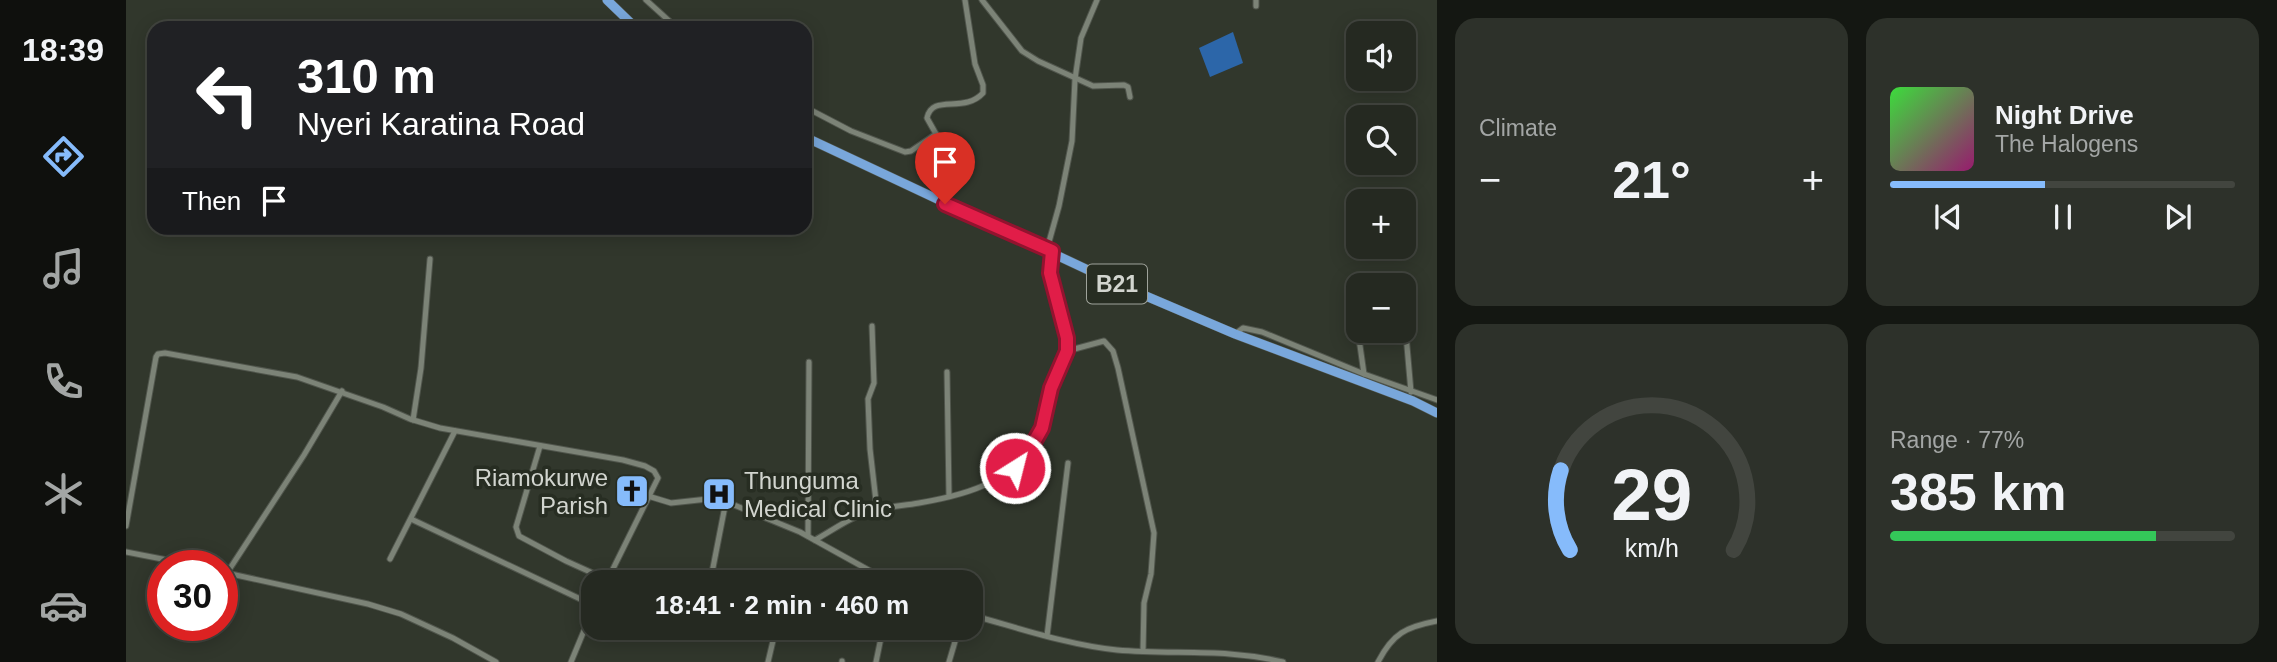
<!DOCTYPE html>
<html lang="en">
<head>
<meta charset="utf-8">
<style>
  :root { --surface:#252921; --page:#2d312a; --text:#f1f3f6; --muted:#a3a6a5; --line:#42453f; --accent:#86bbfb }
  body { margin:0; font-family:Arial,sans-serif; background:var(--page); color:var(--text); height:100vh; display:flex; flex-direction:column; font-size:26px; white-space:nowrap }
  * { box-sizing:border-box; margin:0 }
  p { font-size:23px; color:var(--muted) }
  .icon { flex:none; width:38px; height:38px; fill:none; stroke:currentColor; stroke-width:2; stroke-linecap:round; stroke-linejoin:round }
  .map { position:relative; flex:1; overflow:hidden }
  .sheet { display:flex; flex-direction:column; gap:18px; padding:18px; background:#141712; width:840px }
  .sheet>* { flex:none }
  .hud { position:absolute; left:21px; top:21px; width:665px; height:214px; border-radius:21px; box-shadow:0 4px 18px #0003,0 0 0 2px var(--line); background:#202124; color:#fff; overflow:hidden }
  .buttons { position:absolute; left:1220px; top:21px; display:grid; gap:14px }
  .buttons a { display:grid; place-items:center; width:70px; height:70px; border-radius:14px; background:var(--surface); box-shadow:0 4px 18px #0003,0 0 0 2px var(--line); font-size:35px }
  .speed { position:absolute; left:21px; top:550px; display:flex; gap:14px; font-size:35px; font-weight:700; text-align:center }
  .speed>* { display:grid; place-content:center; width:91px; height:91px; border-radius:50%; background:var(--surface); box-shadow:0 4px 18px #0003,0 0 0 2px var(--line); line-height:1 }
  .speed .limit { border:10px solid #d22; background:#fff; color:#111 }
  .pin { position:absolute; display:grid; place-items:center; width:60px; height:60px; color:#fff; margin:-72px -30px; border-radius:50% 50% 50% 0; rotate:-45deg; box-shadow:0 0 7px #0007 }
  .pin .icon { rotate:45deg }
  .me { position:absolute; width:77px; margin:-38px; rotate:36deg; stroke-linejoin:round; filter:drop-shadow(0 0 5px #0008) }
  .turn { display:flex; align-items:center; gap:24px; height:147px; padding:0 35px; font-size:32px }
  .turn .icon { width:91px; height:91px; stroke-width:2.5 }
  .turn b { display:block; font-size:49px; line-height:60px }
  .then { display:flex; align-items:center; height:66px; padding:0 35px; background:#0003; gap:14px; font-size:26px }
  .big { font-size:52px; font-weight:700; line-height:1.1 }
  .sheet .card { flex:1; display:flex; flex-direction:column; justify-content:center; gap:10px; min-width:0; padding:0 24px; border-radius:21px; background:var(--page) }
  .sheet .dial { align-items:center; gap:0 }
  .dial svg { height:182px; overflow:visible; fill:none; stroke:var(--line); stroke-width:7; stroke-linecap:round; text-anchor:middle }
  .dial text { fill:var(--text); stroke:none }
  .song { display:flex; align-items:center; gap:21px }
  .cover { width:84px; height:84px; border-radius:10px; background:linear-gradient(135deg,hsl(120 70% 55%),hsl(320 70% 35%)) }
  .played { height:7px; border-radius:4px; background:linear-gradient(90deg,var(--accent) 45%,var(--line) 45%) }
  .keys { display:flex; justify-content:space-around; direction:ltr }
  .heat { display:flex; justify-content:space-between; align-items:center; font-size:38px; direction:ltr }
  .charge { height:10px; border-radius:5px; background:linear-gradient(90deg,#34c759 77%,var(--line) 0) }
  .sheet .tiles { flex:1; display:grid; gap:18px; grid-template-columns:repeat(2,1fr) }
  .trip { position:absolute; left:455px; top:570px; width:402px; height:70px; border-radius:21px; background:var(--surface); box-shadow:0 4px 18px #0003,0 0 0 2px var(--line); font-weight:700; line-height:70px; text-align:center }
  main { display:flex; flex:1; min-height:0 }
  .dock { display:flex; flex-direction:column; width:126px; justify-content:space-around; align-items:center; background:#0f100d; color:var(--muted) }
  .dock .icon { width:49px; height:49px }
  .dock .active { color:var(--accent) }
  .dock b { font-size:32px; color:var(--text) }
  .map>svg:first-child { display:block }
</style>
</head>
<body>
<main>
<nav class="dock">
<b>18:39</b>
<svg class="icon active" aria-label="directions" viewBox="0 0 24 24"><path d="M12 3l9 9-9 9-9-9zM9 14v-3h6M13 9l2 2-2 2"/></svg>
<svg class="icon" aria-label="music" viewBox="0 0 24 24"><path d="M9 18V5l10-2v13"/><circle cx="6" cy="18" r="3"/><circle cx="16" cy="16" r="3"/></svg>
<svg class="icon" aria-label="phone" viewBox="0 0 24 24"><path d="M5 4h4l2 5-3 2q2 4 5 5l2-3 5 2v4C11 20 4 13 5 4z"/></svg>
<svg class="icon" aria-label="climate" viewBox="0 0 24 24"><path d="M12 3v18M4 7l16 10M4 17L20 7"/></svg>
<svg class="icon" aria-label="car" viewBox="0 0 24 24"><path d="M5 17H2v-5l4-1 3-4h7l3 4 3 1v5h-3M9 17h6M6 11h13"/><circle cx="7" cy="17" r="2"/><circle cx="17" cy="17" r="2"/></svg>
</nav>
<div class="map">
<svg width="1311" height="662" viewBox="0 0 1311 662">
  <rect width="100%" height="100%" fill="#31372c"/>
  <polygon fill="#2c66a9" points="1107,32 1117,63 1084,77 1073,48"/>
  <g fill="none" stroke-linecap="round" stroke-linejoin="round">
    <g stroke="#50554c" stroke-width="7">
      <g id="minor">
        <polyline points="520,0 551,28"/>
        <polyline points="856,0 896,51 912,61 967,86 998,85 1002,87 1004,97"/>
        <polyline points="1130,0 1130,6"/>
        <polyline points="679,107 725,131 779,152 785,151 810,134"/>
        <path d="M816 140 810 134 801 118C806 93 838 114 857 93V85L849 64 839 0"/>
        <polyline points="921,249 933,206 946,141 949,79 955,38 971,0"/>
        <polyline points="1227,296 1238,374"/>
        <polyline points="1278,312 1285,392"/>
        <polyline points="746,326 748,383 742,399 744,449 751,510"/>
        <polyline points="1109,334 1117,328 1136,332 1238,374 1311,400"/>
        <polyline points="941,351 978,341 987,351 992,368 1028,533 1025,574 1018,603 1017,651"/>
        <polyline points="821,372 823,496"/>
        <polyline points="287,420 295,368 304,259"/>
        <polyline points="414,446 390,527 393,536 440,561 482,580"/>
        <polyline points="522,496 545,503 582,499 596,500 674,532 766,583"/>
        <polyline points="285,519 467,605"/>
        <polyline points="0,526 30,357 32,354 39,353 171,377 257,407 284,419 314,428 497,460 519,466 528,471 532,478 480,583"/>
        <polyline points="682,536 683,362"/>
        <path d="M689 540C707 530 726 516 746 511 761 506 777 506 793 503 846 494 890 481 915 430 921 417 921 403 925 389 929 376 940 364 941 350 944 317 920 286 926 251"/>
        <polyline points="0,552 67,565"/>
        <polyline points="264,559 329,431"/>
        <polyline points="96,572 242,604 275,614 327,638 370,662"/>
        <polyline points="101,573 178,455 216,391"/>
        <polyline points="584,583 600,501"/>
        <path d="M845 615C893 628 942 645 991 650 1049 655 1099 648 1157 662"/>
        <polyline points="921,636 942,463"/>
        <polyline points="445,662 467,609"/>
        <polyline points="642,662 650,628"/>
        <polyline points="716,662 716,661"/>
        <polyline points="750,662 757,628"/>
        <polyline points="823,662 833,628"/>
        <path d="M1252 662C1267 633 1280 627 1311 621"/>
      </g>
    </g>
    <g stroke="#50554c" stroke-width="10">
      <g id="trunk">
        <polyline points="481,0 510,28"/>
        <polyline points="679,137 994,285 1109,334 1287,401 1311,413"/>
      </g>
    </g>
    <use href="#minor" stroke="#7c8377" stroke-width="5"/>
    <use href="#trunk" stroke="#79a7db" stroke-width="9"/>
  </g>
  <g fill="none" stroke-linecap="round" stroke-linejoin="round">
    <g stroke="#92132f" stroke-width="18">
      <polyline id="route" points="819,204 926,251 924,273 941,338 941,351 925,388 916,428 903,451 889,468"/>
    </g>
    <use href="#route" stroke="#e11d48" stroke-width="12"/>
  </g>
  <defs>
    <g id="church-square" transform="scale(1.75)"><rect x="-9" y="-9" width="18" height="18" rx="4" fill="#86bbfb" stroke="#272d22"/><path d="M-1.2-6h2.4v3.5h3.3v2.4h-3.3V6h-2.4V-.1h-3.3v-2.4h3.3Z" fill="#111"/></g>
    <g id="hospital-square" transform="scale(1.75)"><rect x="-9" y="-9" width="18" height="18" rx="4" fill="#86bbfb" stroke="#272d22"/><path d="M-5-5h3v3.5h4V-5h3V5h-3V1.5h-4V5h-3Z" fill="#111"/></g>
  </defs>
  <g fill-rule="evenodd">
    <use href="#church-square" x="506" y="491"/>
    <use href="#hospital-square" x="593" y="494"/>
  </g>
  <g text-anchor="middle" dominant-baseline="central" stroke-width="7" stroke-linejoin="round" paint-order="stroke">
    <rect fill="#272d22" stroke="#9fa39b" stroke-width="2" x="961" y="264.5" width="60" height="39" rx="5"/>
    <g font-size="23" font-weight="bold" fill="#d2d5cf">
      <text x="991" y="284">B21</text>
    </g>
    <g font-size="24" fill="#d2d5cf" stroke="#272d22" text-anchor="end">
      <text x="482" y="477">Riamokurwe<tspan x="482" dy="28">Parish</tspan></text>
      <text x="618" y="480" text-anchor="start">Thunguma<tspan x="618" dy="28">Medical Clinic</tspan></text>
    </g>
  </g>
</svg>
<div class="buttons">
<a><svg class="icon" aria-label="sound" viewBox="0 0 24 24"><path d="M4 9h4l5-4v14l-5-4H4zM17 9q2 3 0 6"/></svg></a>
<a><svg class="icon" aria-label="search" viewBox="0 0 24 24"><circle cx="10" cy="10" r="6"/><path d="M15 15l6 6"/></svg></a>
<a>+</a>
<a>−</a>
</div>
<div class="speed"><div class="limit">30</div></div>
<div class="pin" style="left:819px;top:204px;background:#d93025"><svg class="icon" aria-label="arrive" viewBox="0 0 24 24"><path d="M6 21V4h12l-3 4 3 4H6"/></svg></div>
<svg class="me" style="left:889px;top:468px" viewBox="-20 -20 40 40"><circle r="17" fill="#e11d48" stroke="#fff" stroke-width="3"/><path d="M0-11L8 9 0 5-8 9z" fill="#fff"/></svg>
<div class="trip">18:41 · 2 min · 460 m</div>
<div class="hud">
<div class="turn"><svg class="icon" aria-label="left" viewBox="0 0 24 24"><path d="M17 20v-9H6M10 6l-5 5 5 5"/></svg><div><b>310 m</b>Nyeri Karatina Road</div></div>
<div class="then">Then<svg class="icon" aria-label="arrive" viewBox="0 0 24 24"><path d="M6 21V4h12l-3 4 3 4H6"/></svg></div>
</div>
</div>
<section class="sheet">
<div class="tiles">
<div class="card"><p>Climate</p>
<div class="heat"><a>−</a><b class="big">21°</b><a>+</a></div>
</div>
<div class="card">
<div class="song"><i class="cover"></i><div><b>Night Drive</b><p>The Halogens</p></div></div>
<div class="played"></div>
<div class="keys"><svg class="icon" aria-label="previous" viewBox="0 0 24 24"><path d="M18 5L8 12l10 7zM5 5v14"/></svg><svg class="icon" aria-label="pause" viewBox="0 0 24 24"><path d="M8 5v14M16 5v14"/></svg><svg class="icon" aria-label="next" viewBox="0 0 24 24"><path d="M6 5l10 7-10 7zM19 5v14"/></svg></div>
</div>
<div class="card dial"><svg viewBox="0 0 100 80">
<path d="M14 69A42 42 0 1 1 86 69"/>
<path d="M14 69A42 42 0 0 1 10 34" stroke="#86bbfb"/>
<text x="50" y="56" font-size="32" font-weight="700">29</text>
<text x="50" y="72" font-size="11">km/h</text>
</svg></div>
<div class="card"><p>Range · 77%</p><b class="big">385 km</b><div class="charge"></div></div>
</div>
</section>
</main>
</body>
</html>
